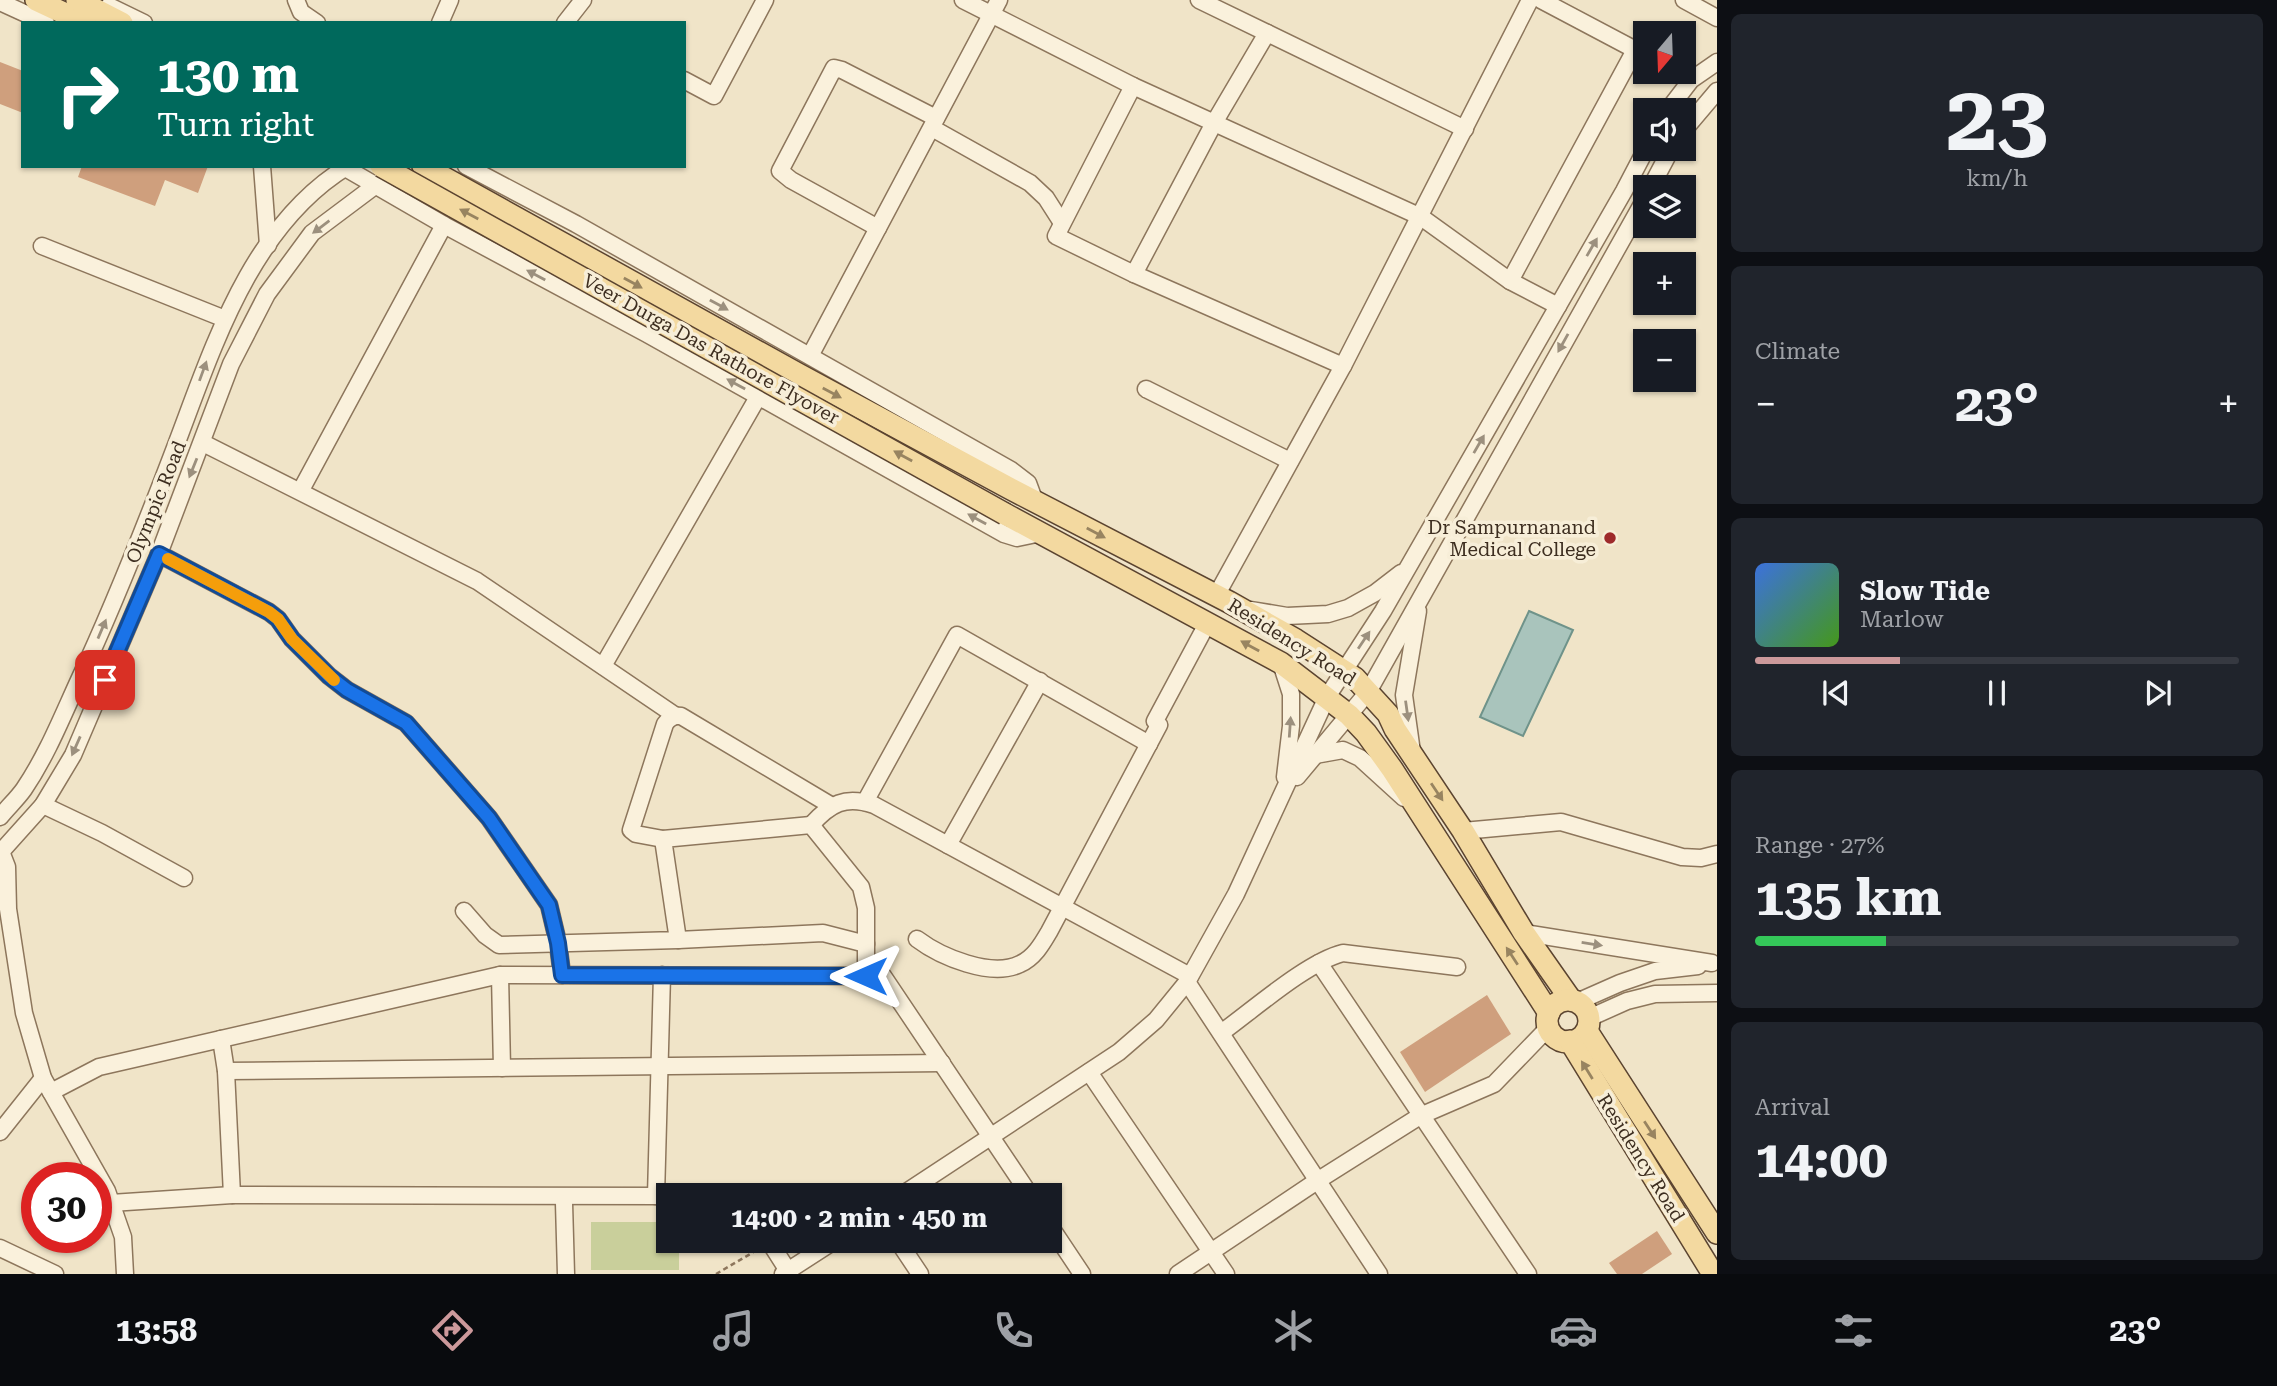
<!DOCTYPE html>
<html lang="en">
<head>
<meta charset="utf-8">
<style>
  :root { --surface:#171b24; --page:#20242c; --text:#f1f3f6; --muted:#9ea1a6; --line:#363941; --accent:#cc999b }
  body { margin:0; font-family:"Roboto Serif",serif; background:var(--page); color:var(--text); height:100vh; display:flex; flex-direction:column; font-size:26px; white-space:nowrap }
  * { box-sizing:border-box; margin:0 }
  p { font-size:23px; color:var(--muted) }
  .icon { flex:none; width:38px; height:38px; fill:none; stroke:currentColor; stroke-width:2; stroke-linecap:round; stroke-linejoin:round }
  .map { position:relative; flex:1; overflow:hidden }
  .side { display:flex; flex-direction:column; gap:14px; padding:14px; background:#0d0f14; width:560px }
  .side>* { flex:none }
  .hud { position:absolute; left:21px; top:21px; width:665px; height:147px; border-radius:0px; box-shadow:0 2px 5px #0004; background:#00695c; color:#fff; overflow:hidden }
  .needle { width:46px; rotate:199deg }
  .buttons { position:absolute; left:1633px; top:21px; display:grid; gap:14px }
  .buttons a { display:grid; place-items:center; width:63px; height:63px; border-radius:0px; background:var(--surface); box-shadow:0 2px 5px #0004; font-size:35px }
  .speed { position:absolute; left:21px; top:1162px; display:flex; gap:14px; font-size:35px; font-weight:700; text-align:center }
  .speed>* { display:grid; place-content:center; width:91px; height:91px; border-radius:50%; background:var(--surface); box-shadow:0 2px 5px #0004; line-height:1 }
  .speed .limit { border:10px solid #d22; background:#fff; color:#111 }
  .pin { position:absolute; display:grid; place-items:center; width:60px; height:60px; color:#fff; margin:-30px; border-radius:14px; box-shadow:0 4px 10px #0006 }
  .me { position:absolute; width:77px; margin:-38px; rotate:270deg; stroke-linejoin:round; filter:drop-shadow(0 0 5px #0008) }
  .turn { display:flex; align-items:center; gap:24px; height:147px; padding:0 21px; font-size:32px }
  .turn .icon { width:91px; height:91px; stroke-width:2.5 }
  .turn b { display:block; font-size:49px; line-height:60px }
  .big { font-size:52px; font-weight:700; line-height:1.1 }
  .side .card { flex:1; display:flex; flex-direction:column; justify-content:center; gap:10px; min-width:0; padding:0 24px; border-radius:10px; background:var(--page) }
  .side .dial { align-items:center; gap:0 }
  .dial b { font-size:91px; line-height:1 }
  .song { display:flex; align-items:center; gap:21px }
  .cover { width:84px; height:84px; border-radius:10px; background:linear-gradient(135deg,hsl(220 70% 55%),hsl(100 70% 35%)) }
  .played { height:7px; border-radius:4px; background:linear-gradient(90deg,var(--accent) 30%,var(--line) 30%) }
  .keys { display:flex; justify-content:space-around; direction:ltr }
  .heat { display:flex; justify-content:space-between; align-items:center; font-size:38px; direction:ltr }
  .charge { height:10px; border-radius:5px; background:linear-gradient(90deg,#34c759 27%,var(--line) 0) }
  .trip { position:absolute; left:656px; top:1183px; width:406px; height:70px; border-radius:0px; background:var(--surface); box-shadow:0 2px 5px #0004; font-weight:700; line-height:70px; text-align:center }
  .menu { display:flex; height:112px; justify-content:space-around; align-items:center; background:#090b0e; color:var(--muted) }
  .menu .icon { width:49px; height:49px }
  .menu .active { color:var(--accent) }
  .menu b { font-size:32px; color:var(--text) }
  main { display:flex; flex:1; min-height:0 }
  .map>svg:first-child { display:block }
</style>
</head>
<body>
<main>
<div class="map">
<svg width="1717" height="1274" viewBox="0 0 1717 1274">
  <rect width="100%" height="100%" fill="#f0e4c8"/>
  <polygon fill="#c9cf9b" points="591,1222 668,1222 668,1241 679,1241 679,1270 591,1270"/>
  <polygon fill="#a9c4bc" stroke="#6f938a" stroke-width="2" points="1529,611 1573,630 1523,736 1480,717"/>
  <g fill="#cf9f7d">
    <polygon points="0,62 23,71 23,113 0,104"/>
    <polygon points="82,166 208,166 198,193 165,180 155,206 78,177"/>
    <polygon points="1487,995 1511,1034 1425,1092 1400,1052"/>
    <polygon points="1657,1231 1672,1254 1642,1274 1617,1274 1609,1263"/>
  </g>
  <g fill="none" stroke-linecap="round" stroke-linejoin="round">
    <g stroke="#8d765c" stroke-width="19">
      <g id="minor">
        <polyline points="296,0 301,12 317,23"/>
        <polyline points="963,0 1133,86 1421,217 1510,281 1558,306"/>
        <polyline points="1199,0 1465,129"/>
        <polyline points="1541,0 1645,55"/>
        <polyline points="1684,0 1717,18"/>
        <polyline points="0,2 46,23"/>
        <polyline points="109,6 144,23"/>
        <polyline points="440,23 450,0"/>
        <polyline points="565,23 583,0"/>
        <polyline points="684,80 714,96 765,0"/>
        <polyline points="1133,86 1056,236 1134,274 1343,366"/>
        <polyline points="1668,110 1691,80 1717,62"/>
        <polyline points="932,128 1030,183 1046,198 1062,223"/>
        <polyline points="1684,130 1717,91"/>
        <polyline points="262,166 268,245"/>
        <polyline points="342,166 444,225 647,334 1004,534 1017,538 1041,533"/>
        <polyline points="466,166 576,224 1011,470 1028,483 1035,502"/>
        <polyline points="1651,187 1671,149"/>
        <polyline points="878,228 791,180 780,171 834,68 842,70 936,118"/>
        <polyline points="42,246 225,319"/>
        <polyline points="1134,274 1214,123 1267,33"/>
        <polyline points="1510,281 1635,50"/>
        <polyline points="810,356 999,0"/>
        <polyline points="1146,389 1290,461"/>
        <polyline points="203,443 477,581 676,716"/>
        <polyline points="301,490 444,225"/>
        <polyline points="159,554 269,612 278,619 292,639 329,676 347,690 406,723 489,818 549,905 558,943 562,975"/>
        <polyline points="1216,596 1343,366 1530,0"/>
        <polyline points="1251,610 1287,616 1328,614 1348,608 1375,593 1401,573"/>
        <polyline points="1281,663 1291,694 1291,726 1285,777"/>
        <polyline points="603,666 758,397"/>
        <polyline points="1412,752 1404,695 1418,611"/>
        <polyline points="1315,755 1343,750 1360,758 1404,798"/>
        <polyline points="1297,777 1368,692 1645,199"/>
        <polyline points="865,802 957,635 1149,744"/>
        <polyline points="43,805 102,833 184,878"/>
        <path d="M0 817C8 807 17 799 24 789 47 755 62 717 79 680 115 603 146 524 176 445 214 345 251 225 348 166"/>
        <path d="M811 825C830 804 845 795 874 805L1190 976"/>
        <polyline points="1463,831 1561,822 1682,857 1701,858 1717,854"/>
        <path d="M663 839 636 834 631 830 665 724C669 718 674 715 681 716L832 806"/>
        <polyline points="948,845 1040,681"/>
        <polyline points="0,849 7,867 8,909 24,1013 43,1078 107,1191 123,1237 125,1274"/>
        <polyline points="0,853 43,805 73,755 159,554 231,364 267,294 312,233 400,167"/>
        <polyline points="464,911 485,935 499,945 678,940 663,839 811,825 861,887 866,908 866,976"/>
        <polyline points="1524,933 1712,963"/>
        <path d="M917 939C941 957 991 978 1020 964 1034 958 1042 944 1049 932L1159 725 1155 721 1208 622"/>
        <polyline points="678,940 823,933 866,944"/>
        <polyline points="1319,963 1528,1274"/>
        <polyline points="500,975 502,1068"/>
        <polyline points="1187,982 1379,1274"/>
        <polyline points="1577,1002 1620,983 1655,971 1698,966"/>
        <polyline points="1589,1018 1627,1001 1655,994 1717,993"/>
        <path d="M1221 1033C1253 1010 1307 962 1343 953L1457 967"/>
        <polyline points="221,1039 226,1071 232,1195"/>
        <polyline points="226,1071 942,1063"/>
        <polyline points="1089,1072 1226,1274"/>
        <polyline points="51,1092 99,1067 500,975 883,976 1030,1195"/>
        <polyline points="0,1132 43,1078"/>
        <polyline points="902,1195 1119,1052 1156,1020 1187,982 1236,894 1327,697 1383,611 1624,191 1646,149"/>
        <polyline points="656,1196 662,975"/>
        <polyline points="111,1203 232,1195 668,1196"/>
        <polyline points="564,1203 566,1274"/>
        <polyline points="1050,1226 1082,1274"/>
        <polyline points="769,1241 790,1274"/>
        <polyline points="898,1241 920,1274"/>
        <polyline points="0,1248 55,1274"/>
        <polyline points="783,1274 834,1241"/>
        <polyline points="1178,1274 1317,1181 1420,1116 1494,1084 1549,1027"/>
      </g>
    </g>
    <g stroke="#5b4430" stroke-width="24">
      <g id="major">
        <polyline points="36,0 85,23"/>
        <polyline points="77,0 122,23"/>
        <polyline points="423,166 798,374 1011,489 1229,602 1296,640 1355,678 1388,714 1395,729 1463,831 1524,933 1571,1000"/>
        <polyline points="1005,514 1281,663 1349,715 1366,733 1392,769 1549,1013"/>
        <circle cx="1568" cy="1021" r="21"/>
        <polyline points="1587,1031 1717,1233"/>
        <polyline points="1570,1041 1713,1274"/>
      </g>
    </g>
    <polyline stroke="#8d765c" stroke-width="2.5" stroke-dasharray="5 3.5" stroke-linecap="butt" points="716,1274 757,1250"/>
    <use href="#minor" stroke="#faf1dc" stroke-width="16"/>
    <use href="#major" stroke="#f3d9a0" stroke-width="21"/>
    <g stroke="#5b4430" stroke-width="24" stroke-linecap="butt">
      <polyline id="major-bridge" points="381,166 1005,514"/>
    </g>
    <use href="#major-bridge" stroke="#f3d9a0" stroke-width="21"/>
  </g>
  <defs><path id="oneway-solid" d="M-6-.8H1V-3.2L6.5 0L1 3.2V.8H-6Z" transform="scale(1.75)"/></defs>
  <g fill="#988460">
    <use href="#oneway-solid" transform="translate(469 214) rotate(-152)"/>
    <use href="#oneway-solid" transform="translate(633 283) rotate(29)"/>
    <use href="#oneway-solid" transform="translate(832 393) rotate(28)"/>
    <use href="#oneway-solid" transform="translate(903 456) rotate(-151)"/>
    <use href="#oneway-solid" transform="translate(1096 533) rotate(28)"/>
    <use href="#oneway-solid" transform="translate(1250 646) rotate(-151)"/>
    <use href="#oneway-solid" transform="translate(1437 792) rotate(56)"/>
    <use href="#oneway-solid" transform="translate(1512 956) rotate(-123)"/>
    <use href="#oneway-solid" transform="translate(1587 1070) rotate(-122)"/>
    <use href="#oneway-solid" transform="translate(1650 1130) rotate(57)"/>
  </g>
  <g fill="#9c907e">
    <use href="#oneway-solid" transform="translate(321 227) rotate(143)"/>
    <use href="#oneway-solid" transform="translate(1592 247) rotate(-60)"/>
    <use href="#oneway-solid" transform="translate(536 275) rotate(-152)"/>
    <use href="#oneway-solid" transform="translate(719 305) rotate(29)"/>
    <use href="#oneway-solid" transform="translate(1563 343) rotate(119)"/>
    <use href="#oneway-solid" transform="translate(203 371) rotate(-70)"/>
    <use href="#oneway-solid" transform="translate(736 384) rotate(-151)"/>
    <use href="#oneway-solid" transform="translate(1479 444) rotate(-60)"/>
    <use href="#oneway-solid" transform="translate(193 468) rotate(112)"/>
    <use href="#oneway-solid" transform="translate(977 519) rotate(-151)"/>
    <use href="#oneway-solid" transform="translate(102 629) rotate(-67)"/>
    <use href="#oneway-solid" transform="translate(1364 640) rotate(-56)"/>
    <use href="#oneway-solid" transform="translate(1407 711) rotate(82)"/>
    <use href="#oneway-solid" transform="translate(1290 727) rotate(-86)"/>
    <use href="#oneway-solid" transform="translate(76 746) rotate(114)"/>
    <use href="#oneway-solid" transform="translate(1592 944) rotate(9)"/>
  </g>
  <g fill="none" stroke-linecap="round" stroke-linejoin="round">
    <g stroke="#114b97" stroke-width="18">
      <polyline id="route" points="105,680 159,554 269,612 278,619 292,639 329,676 347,690 406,723 489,818 549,905 558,943 562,975 866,976"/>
    </g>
    <use href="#route" stroke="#1a73e8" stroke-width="12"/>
    <polyline stroke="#f59e0b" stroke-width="12" points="168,559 269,612 278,619 292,639 334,680"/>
  </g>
  <circle fill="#9e2a2b" stroke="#f7eed8" stroke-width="2.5" cx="1610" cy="538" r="7"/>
  <g text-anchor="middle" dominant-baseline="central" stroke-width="7" stroke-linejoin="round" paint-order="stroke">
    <g font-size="19" fill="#3d2e20" stroke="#f7eed8">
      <text transform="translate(711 349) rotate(29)">Veer Durga Das Rathore Flyover</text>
      <text transform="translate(156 502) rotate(-68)">Olympic Road</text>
      <text transform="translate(1292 642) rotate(32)">Residency Road</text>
      <text transform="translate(1641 1158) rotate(58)">Residency Road</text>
    </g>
    <g font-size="19" fill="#3d2e20" stroke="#f7eed8" text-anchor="end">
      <text x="1596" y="527">Dr Sampurnanand<tspan x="1596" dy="22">Medical College</tspan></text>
    </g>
  </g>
</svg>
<div class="buttons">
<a><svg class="needle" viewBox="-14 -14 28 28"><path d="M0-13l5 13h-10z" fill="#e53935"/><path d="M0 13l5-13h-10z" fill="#9ea1a6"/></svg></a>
<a><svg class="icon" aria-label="sound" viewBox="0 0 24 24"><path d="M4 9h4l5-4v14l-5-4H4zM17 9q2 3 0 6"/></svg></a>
<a><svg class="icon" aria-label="layers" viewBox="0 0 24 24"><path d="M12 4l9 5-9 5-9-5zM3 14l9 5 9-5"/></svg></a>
<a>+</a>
<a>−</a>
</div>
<div class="speed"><div class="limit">30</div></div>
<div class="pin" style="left:105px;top:680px;background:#d93025"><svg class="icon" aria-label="arrive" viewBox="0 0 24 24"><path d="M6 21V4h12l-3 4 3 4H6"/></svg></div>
<svg class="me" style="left:866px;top:976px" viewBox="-20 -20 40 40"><path d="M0-17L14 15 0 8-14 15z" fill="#1a73e8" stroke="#fff" stroke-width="4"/></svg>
<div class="trip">14:00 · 2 min · 450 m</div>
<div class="hud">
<div class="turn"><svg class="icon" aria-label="right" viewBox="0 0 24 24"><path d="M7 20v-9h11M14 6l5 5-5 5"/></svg><div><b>130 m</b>Turn right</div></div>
</div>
</div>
<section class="side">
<div class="card dial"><b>23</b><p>km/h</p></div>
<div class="card"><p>Climate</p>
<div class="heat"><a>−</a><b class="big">23°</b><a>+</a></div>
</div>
<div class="card">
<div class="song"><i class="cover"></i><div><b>Slow Tide</b><p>Marlow</p></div></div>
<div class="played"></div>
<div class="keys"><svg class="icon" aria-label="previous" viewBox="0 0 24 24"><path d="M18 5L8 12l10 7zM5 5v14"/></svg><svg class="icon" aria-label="pause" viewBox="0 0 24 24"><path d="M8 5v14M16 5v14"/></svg><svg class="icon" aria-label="next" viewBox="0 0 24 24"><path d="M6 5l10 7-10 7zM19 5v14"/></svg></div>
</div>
<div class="card"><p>Range · 27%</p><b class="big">135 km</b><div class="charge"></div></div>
<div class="card"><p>Arrival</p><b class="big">14:00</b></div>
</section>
</main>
<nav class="menu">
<b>13:58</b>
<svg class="icon active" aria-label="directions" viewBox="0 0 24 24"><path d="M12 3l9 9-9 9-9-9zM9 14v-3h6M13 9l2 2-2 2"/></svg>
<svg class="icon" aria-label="music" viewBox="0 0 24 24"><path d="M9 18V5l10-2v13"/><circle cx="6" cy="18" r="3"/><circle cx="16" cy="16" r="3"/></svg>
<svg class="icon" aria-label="phone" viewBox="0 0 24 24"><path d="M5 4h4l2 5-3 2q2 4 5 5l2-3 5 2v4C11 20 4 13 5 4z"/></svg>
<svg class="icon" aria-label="climate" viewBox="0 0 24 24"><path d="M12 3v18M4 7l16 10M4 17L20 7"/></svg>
<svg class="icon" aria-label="car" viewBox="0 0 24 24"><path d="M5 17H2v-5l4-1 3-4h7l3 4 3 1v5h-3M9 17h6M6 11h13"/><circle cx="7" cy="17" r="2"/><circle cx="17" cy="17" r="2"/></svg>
<svg class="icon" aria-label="filters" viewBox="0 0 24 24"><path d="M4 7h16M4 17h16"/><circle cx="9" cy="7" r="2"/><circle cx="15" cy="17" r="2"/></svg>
<b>23°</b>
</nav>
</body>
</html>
